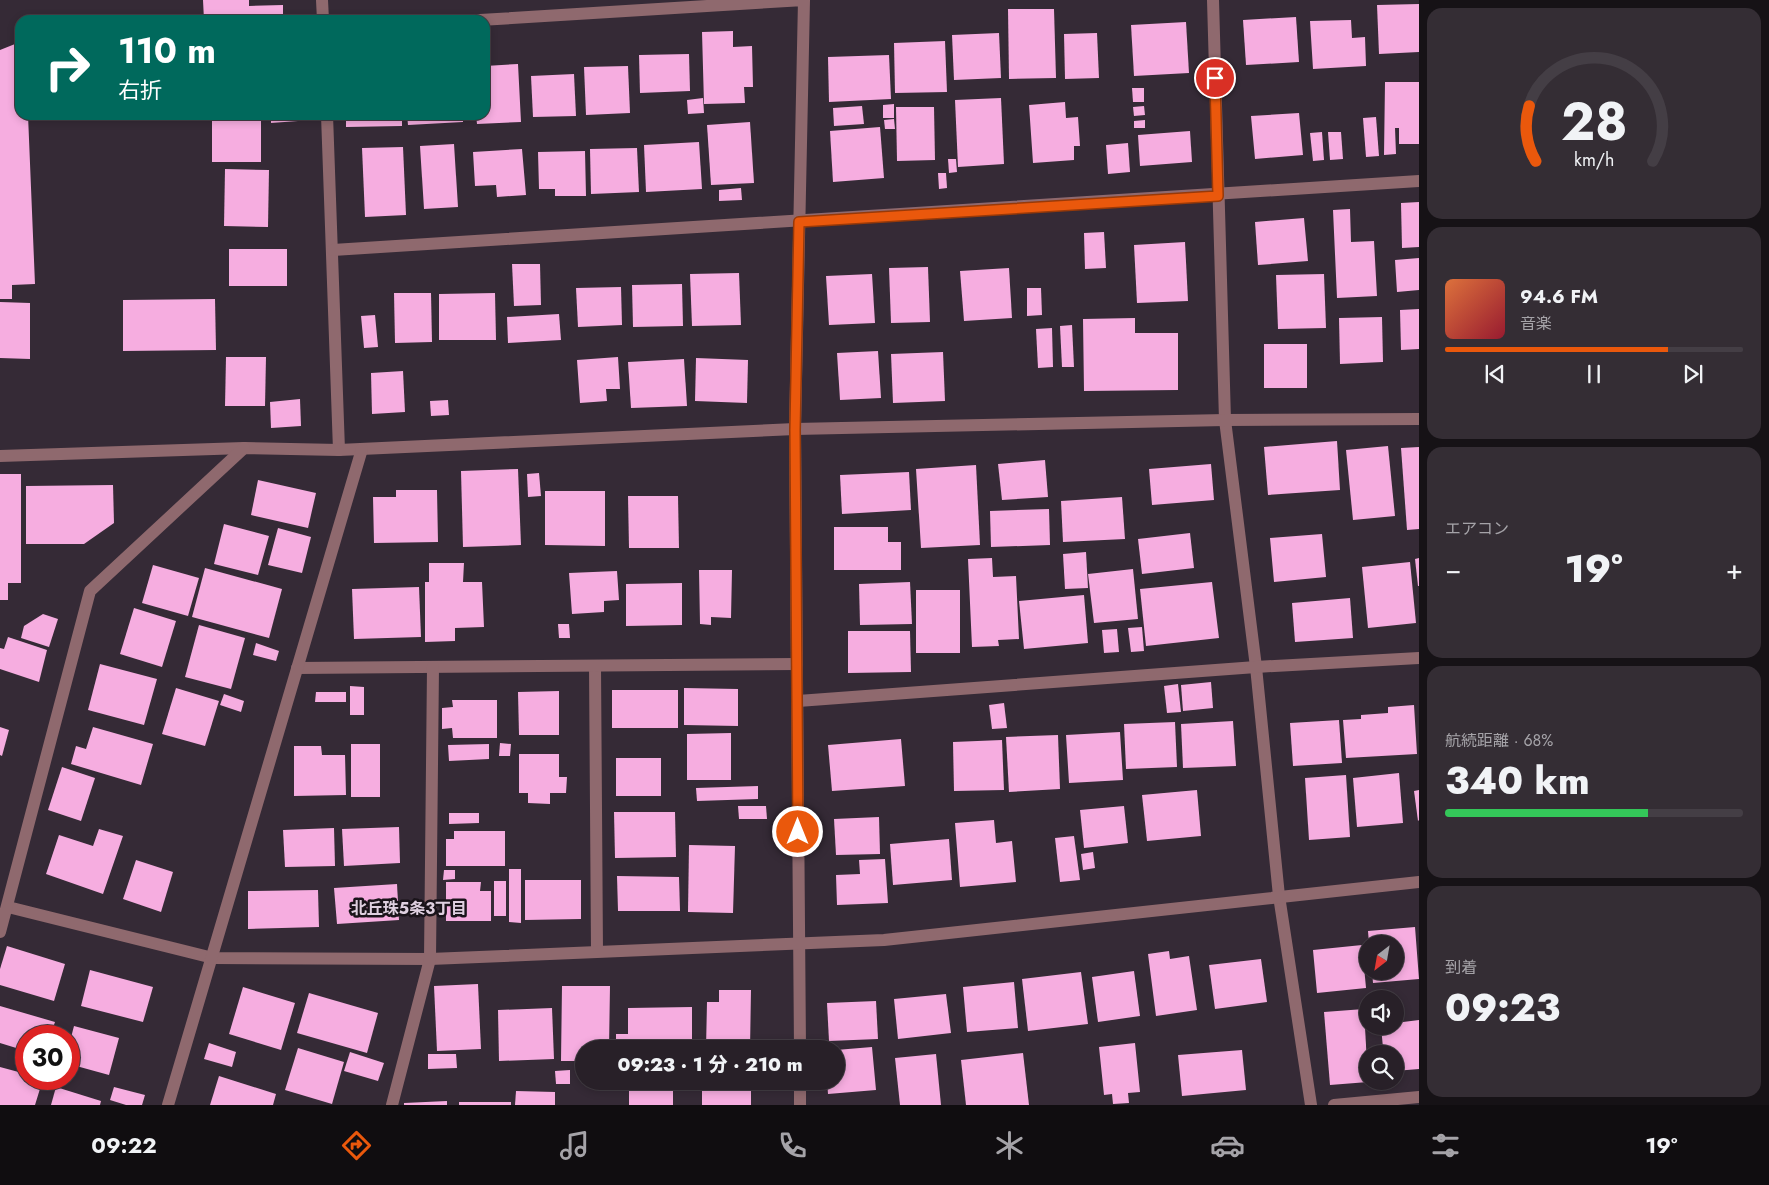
<!DOCTYPE html>
<html lang="ja">
<head>
<meta charset="utf-8">
<style>
  :root { --surface:#282028; --page:#342d34; --text:#f1f3f6; --muted:#a5a3a8; --line:#443e45; --accent:#ea580c }
  body { margin:0; font-family:Jost,"Noto Sans JP",sans-serif; background:var(--page); color:var(--text); height:100vh; display:flex; flex-direction:column; font-size:19px; white-space:nowrap }
  * { box-sizing:border-box; margin:0 }
  p { font-size:16px; color:var(--muted) }
  .icon { flex:none; width:28px; height:28px; fill:none; stroke:currentColor; stroke-width:2; stroke-linecap:round; stroke-linejoin:round }
  .map { position:relative; flex:1; overflow:hidden }
  .sheet { display:flex; flex-direction:column; gap:8px; padding:8px; background:#161216; width:350px }
  .sheet>* { flex:none }
  .banner { position:absolute; left:15px; top:15px; width:475px; height:105px; border-radius:15px; box-shadow:0 2px 8px #0003,0 0 0 1px var(--line); background:#00695c; color:#fff; overflow:hidden }
  .needle { width:32px; rotate:211deg }
  .controls { position:absolute; left:1359px; top:935px; display:grid; gap:10px }
  .controls a { display:grid; place-items:center; width:45px; height:45px; border-radius:50%; background:var(--surface); box-shadow:0 2px 8px #0003,0 0 0 1px var(--line); font-size:25px }
  .speed { position:absolute; left:15px; top:1025px; display:flex; gap:10px; font-size:25px; font-weight:700; text-align:center }
  .speed>* { display:grid; place-content:center; width:65px; height:65px; border-radius:50%; background:var(--surface); box-shadow:0 2px 8px #0003,0 0 0 1px var(--line); line-height:1 }
  .speed .limit { border:8px solid #d22; background:#fff; color:#111 }
  .pin { position:absolute; display:grid; place-items:center; width:42px; height:42px; color:#fff; margin:-21px; border:2px solid #fff; border-radius:50%; box-shadow:0 1px 5px #0007 }
  .me { position:absolute; width:55px; margin:-28px; rotate:0deg; stroke-linejoin:round; filter:drop-shadow(0 0 4px #0008) }
  .turn { display:flex; align-items:center; gap:18px; height:105px; padding:0 20px; font-size:22px }
  .turn .icon { width:65px; height:65px; stroke-width:2.5 }
  .turn b { display:block; font-size:35px; line-height:42px }
  .big { font-size:38px; font-weight:800; line-height:1.1 }
  .sheet .widget { flex:1; display:flex; flex-direction:column; justify-content:center; gap:8px; min-width:0; padding:0 18px; border-radius:15px; background:var(--page) }
  .sheet .dial { align-items:center; gap:0 }
  .dial svg { height:130px; overflow:visible; fill:none; stroke:var(--line); stroke-width:7; stroke-linecap:round; text-anchor:middle }
  .dial text { fill:var(--text); stroke:none }
  .song { display:flex; align-items:center; gap:15px }
  .cover { width:60px; height:60px; border-radius:8px; background:linear-gradient(135deg,hsl(20 70% 55%),hsl(350 70% 35%)) }
  .played { height:5px; border-radius:2px; background:linear-gradient(90deg,var(--accent) 75%,var(--line) 75%) }
  .keys { display:flex; justify-content:space-around; direction:ltr }
  .heat { display:flex; justify-content:space-between; align-items:center; font-size:28px; direction:ltr }
  .charge { height:8px; border-radius:4px; background:linear-gradient(90deg,#34c759 68%,var(--line) 0) }
  .trip { position:absolute; left:575px; top:1040px; width:270px; height:50px; border-radius:25px; background:var(--surface); box-shadow:0 2px 8px #0003,0 0 0 1px var(--line); font-weight:800; line-height:50px; text-align:center }
  .dock { display:flex; height:80px; justify-content:space-around; align-items:center; background:#100d10; color:var(--muted) }
  .dock .icon { width:35px; height:35px }
  .dock .active { color:var(--accent) }
  .dock b { font-size:22px; color:var(--text) }
  main { display:flex; flex:1; min-height:0 }
  .map>svg:first-child { display:block }
</style>
</head>
<body>
<main>
<div class="map">
<svg width="1419" height="1105" viewBox="0 0 1419 1105">
  <rect width="100%" height="100%" fill="#352a36"/>
  <g fill="#f6ade0">
    <polygon points="203,0 249,0 249,6 283,5 283,20 204,20"/>
    <polygon points="1419,4 1419,52 1379,54 1377,5"/>
    <polygon points="1008,9 1054,9 1056,78 1009,79"/>
    <polygon points="1296,17 1299,62 1246,65 1243,20"/>
    <polygon points="1351,20 1352,38 1365,37 1366,66 1313,69 1310,21"/>
    <polygon points="1186,22 1189,73 1134,76 1131,25"/>
    <polygon points="733,31 733,47 752,46 753,87 744,87 745,103 704,104 702,32"/>
    <polygon points="999,33 1001,78 954,80 952,35"/>
    <polygon points="1097,33 1099,78 1065,79 1064,34"/>
    <polygon points="945,41 947,92 895,93 894,43"/>
    <polygon points="20,42 20,115 28,115 35,284 12,285 12,299 0,299 0,50"/>
    <polygon points="689,54 690,91 640,93 639,55"/>
    <polygon points="889,55 891,99 829,102 828,57"/>
    <polygon points="518,64 521,122 477,124 476,115 485,115 485,66"/>
    <polygon points="628,66 630,113 586,115 584,67"/>
    <polygon points="574,74 576,116 533,117 531,76"/>
    <polygon points="1385,82 1419,82 1419,144 1399,144 1399,128 1395,128 1396,154 1384,155"/>
    <polygon points="1132,88 1144,88 1144,102 1133,102"/>
    <polygon points="703,98 704,113 688,114 687,100"/>
    <polygon points="1001,98 1004,164 958,167 955,100"/>
    <polygon points="1065,102 1066,118 1078,117 1080,146 1074,146 1074,160 1033,163 1029,105"/>
    <polygon points="894,104 894,118 883,118 883,105"/>
    <polygon points="862,106 864,124 834,126 833,108"/>
    <polygon points="1144,106 1145,115 1134,116 1133,107"/>
    <polygon points="896,107 934,107 935,160 897,161"/>
    <polygon points="1299,113 1303,155 1255,159 1251,116"/>
    <rect x="212" y="115" width="49" height="47"/>
    <polygon points="271,115 297,115 298,121 271,123"/>
    <polygon points="346,115 402,115 402,126 346,127"/>
    <polygon points="407,115 463,115 463,122 408,125"/>
    <polygon points="1376,117 1379,156 1366,157 1363,118"/>
    <polygon points="894,119 895,129 885,129 884,120"/>
    <polygon points="1145,120 1145,128 1134,128 1134,121"/>
    <polygon points="750,122 754,183 711,185 707,125"/>
    <polygon points="880,127 884,178 833,182 830,131"/>
    <polygon points="1190,131 1192,162 1140,166 1138,135"/>
    <polygon points="1322,132 1324,160 1313,161 1310,133"/>
    <polygon points="1328,132 1341,132 1343,159 1330,160"/>
    <polygon points="699,142 702,189 646,192 644,145"/>
    <polygon points="1128,143 1130,172 1108,174 1106,145"/>
    <polygon points="454,144 458,207 424,209 420,146"/>
    <polygon points="403,147 406,215 365,217 362,148"/>
    <polygon points="637,148 639,192 591,194 590,149"/>
    <polygon points="522,149 526,195 497,197 496,185 475,186 473,152"/>
    <polygon points="585,151 586,196 555,196 555,189 539,189 538,152"/>
    <polygon points="948,159 956,159 957,172 949,173"/>
    <polygon points="225,169 269,170 268,227 224,226"/>
    <polygon points="938,173 946,173 947,188 939,189"/>
    <polygon points="741,188 742,200 719,201 719,190"/>
    <polygon points="1419,202 1419,247 1402,248 1401,203"/>
    <polygon points="1350,209 1351,242 1374,241 1377,296 1337,298 1333,210"/>
    <polygon points="1304,218 1308,261 1258,265 1255,222"/>
    <polygon points="1104,232 1106,268 1085,269 1084,233"/>
    <polygon points="1185,242 1188,301 1137,303 1134,245"/>
    <rect x="229" y="249" width="58" height="37"/>
    <polygon points="1419,258 1419,290 1397,292 1395,260"/>
    <polygon points="512,264 540,264 541,305 514,306"/>
    <polygon points="928,267 930,322 891,323 889,268"/>
    <polygon points="1009,268 1012,318 964,321 960,271"/>
    <polygon points="739,273 741,325 692,326 690,274"/>
    <polygon points="872,274 875,323 829,325 826,276"/>
    <polygon points="1324,274 1326,328 1278,329 1276,275"/>
    <polygon points="682,284 683,326 633,327 632,285"/>
    <polygon points="621,287 622,325 578,327 576,288"/>
    <polygon points="1027,288 1041,288 1042,315 1027,316"/>
    <polygon points="394,293 431,293 432,342 395,343"/>
    <polygon points="495,293 496,340 439,340 439,294"/>
    <polygon points="215,299 216,350 123,351 123,300"/>
    <polygon points="0,302 30,303 30,359 0,358"/>
    <polygon points="1419,309 1419,349 1401,350 1400,310"/>
    <polygon points="559,314 561,340 508,343 507,317"/>
    <polygon points="375,315 378,347 364,348 361,316"/>
    <polygon points="1382,317 1383,362 1340,364 1339,318"/>
    <polygon points="1135,318 1135,333 1178,333 1178,390 1084,391 1083,319"/>
    <polygon points="1072,325 1074,367 1062,367 1060,326"/>
    <polygon points="1052,328 1053,367 1038,368 1036,329"/>
    <rect x="1264" y="344" width="43" height="44"/>
    <polygon points="878,351 881,398 840,400 837,353"/>
    <polygon points="943,352 945,401 893,403 891,354"/>
    <polygon points="226,357 266,357 265,406 225,406"/>
    <polygon points="618,357 620,389 606,389 607,401 580,403 577,360"/>
    <polygon points="696,358 748,360 747,403 695,401"/>
    <polygon points="684,359 687,406 631,408 628,362"/>
    <polygon points="403,371 405,412 372,414 371,373"/>
    <polygon points="300,399 301,426 271,428 270,402"/>
    <polygon points="448,400 449,415 431,416 430,401"/>
    <polygon points="1337,441 1340,490 1268,495 1264,447"/>
    <polygon points="1388,446 1395,516 1353,520 1346,450"/>
    <polygon points="1419,447 1419,529 1407,530 1401,448"/>
    <polygon points="1045,460 1048,497 1002,500 998,464"/>
    <polygon points="1211,464 1214,500 1152,505 1149,469"/>
    <polygon points="976,465 980,545 921,548 916,469"/>
    <polygon points="518,469 521,545 463,547 461,471"/>
    <polygon points="909,472 911,510 842,514 840,475"/>
    <polygon points="539,473 541,496 528,497 527,474"/>
    <polygon points="0,474 21,474 21,583 8,583 8,600 0,600"/>
    <polygon points="258,480 316,493 308,528 251,515"/>
    <polygon points="113,485 114,523 84,544 26,544 26,486"/>
    <polygon points="396,490 437,490 438,542 374,543 373,497 396,497"/>
    <polygon points="545,491 605,491 605,546 545,545"/>
    <polygon points="628,496 678,496 679,548 629,548"/>
    <polygon points="1122,497 1125,539 1063,542 1061,501"/>
    <polygon points="1049,509 1050,545 991,547 990,511"/>
    <polygon points="224,524 269,536 258,575 214,564"/>
    <polygon points="834,527 888,527 888,542 901,542 901,570 834,570"/>
    <polygon points="278,528 311,537 302,573 268,565"/>
    <polygon points="1190,533 1194,568 1142,574 1138,539"/>
    <polygon points="1322,534 1326,577 1274,582 1270,538"/>
    <polygon points="1086,552 1088,588 1065,589 1063,554"/>
    <polygon points="992,558 993,577 1016,576 1019,639 998,640 999,646 972,647 968,559"/>
    <polygon points="1419,558 1419,586 1418,586 1415,559"/>
    <polygon points="1410,562 1416,623 1368,628 1362,567"/>
    <polygon points="429,563 464,563 463,582 482,582 484,627 455,628 455,641 425,642 425,582 429,582"/>
    <polygon points="153,565 199,578 188,616 142,603"/>
    <polygon points="205,568 282,589 269,638 192,617"/>
    <polygon points="1133,569 1138,619 1094,623 1088,574"/>
    <polygon points="699,570 732,570 731,618 711,617 711,625 700,624"/>
    <polygon points="617,571 619,600 604,601 604,612 572,614 569,573"/>
    <polygon points="910,582 912,624 860,625 859,584"/>
    <polygon points="1212,582 1219,638 1146,646 1140,589"/>
    <polygon points="682,583 682,625 626,626 626,584"/>
    <polygon points="419,587 421,637 354,639 352,589"/>
    <rect x="916" y="590" width="44" height="63"/>
    <polygon points="1084,595 1088,643 1024,649 1019,601"/>
    <polygon points="1350,598 1353,638 1295,642 1292,603"/>
    <polygon points="134,608 176,621 162,667 120,654"/>
    <polygon points="43,614 58,619 49,647 21,638 24,626"/>
    <polygon points="558,624 569,624 570,638 559,638"/>
    <polygon points="199,625 245,638 231,689 185,677"/>
    <polygon points="1142,627 1144,651 1131,652 1128,628"/>
    <polygon points="1117,629 1119,652 1104,653 1102,630"/>
    <polygon points="848,631 910,631 911,672 848,673"/>
    <polygon points="8,637 47,650 39,682 0,669 0,648 4,649"/>
    <polygon points="256,643 279,651 276,661 253,655"/>
    <polygon points="100,664 157,679 144,725 88,710"/>
    <polygon points="1211,682 1213,708 1183,711 1181,685"/>
    <polygon points="1178,684 1181,712 1167,713 1164,686"/>
    <polygon points="350,686 364,687 364,715 350,715"/>
    <polygon points="176,688 219,701 205,746 162,734"/>
    <polygon points="684,688 738,689 738,726 684,725"/>
    <rect x="612" y="690" width="66" height="38"/>
    <polygon points="559,691 559,735 519,735 518,692"/>
    <polygon points="316,692 346,692 346,702 315,702"/>
    <polygon points="224,694 244,701 241,712 220,705"/>
    <polygon points="452,700 497,700 497,738 453,738 452,728 442,729 442,708 453,707"/>
    <polygon points="1004,703 1007,728 992,729 989,705"/>
    <polygon points="1414,705 1417,754 1346,758 1343,720 1361,719 1361,715 1388,713 1388,707"/>
    <polygon points="1339,720 1342,763 1293,766 1290,723"/>
    <polygon points="1233,721 1236,766 1183,768 1181,724"/>
    <polygon points="1175,722 1177,767 1126,769 1124,724"/>
    <polygon points="0,727 9,730 2,756 0,755"/>
    <polygon points="93,727 153,744 141,785 71,764 76,746 86,749"/>
    <polygon points="1120,732 1123,780 1069,783 1066,735"/>
    <polygon points="731,733 731,780 687,780 687,734"/>
    <polygon points="1058,735 1060,789 1009,792 1006,737"/>
    <polygon points="901,739 905,786 832,791 828,745"/>
    <polygon points="1002,740 1004,790 954,791 953,742"/>
    <polygon points="500,743 511,744 510,756 499,756"/>
    <rect x="351" y="744" width="29" height="53"/>
    <polygon points="489,744 489,759 449,761 448,745"/>
    <polygon points="294,746 321,746 322,755 345,755 346,795 294,796"/>
    <polygon points="519,754 559,754 559,777 567,777 566,793 550,793 550,804 528,803 528,793 519,793"/>
    <rect x="616" y="758" width="45" height="38"/>
    <polygon points="62,767 95,778 81,821 48,810"/>
    <polygon points="1399,773 1403,823 1357,827 1353,778"/>
    <polygon points="1346,775 1350,837 1309,840 1305,778"/>
    <polygon points="758,786 758,799 697,801 696,788"/>
    <polygon points="1197,790 1201,836 1147,841 1142,795"/>
    <polygon points="1419,790 1419,820 1418,821 1414,791"/>
    <polygon points="738,806 766,806 767,819 739,819"/>
    <polygon points="1124,806 1128,843 1084,848 1080,810"/>
    <polygon points="614,812 675,812 676,857 615,858"/>
    <polygon points="449,813 479,813 479,823 449,824"/>
    <polygon points="879,817 880,854 836,855 834,819"/>
    <polygon points="994,820 996,843 1012,841 1016,882 960,887 955,823"/>
    <polygon points="399,827 400,863 344,866 342,829"/>
    <polygon points="334,828 335,866 285,867 283,830"/>
    <polygon points="99,829 123,836 103,894 46,874 59,835 93,846"/>
    <polygon points="454,831 505,831 505,866 446,866 446,839 454,839"/>
    <polygon points="1074,836 1080,880 1060,882 1055,838"/>
    <polygon points="949,839 952,880 893,885 890,844"/>
    <polygon points="689,845 735,846 733,913 688,912"/>
    <polygon points="1093,852 1095,868 1083,870 1081,854"/>
    <polygon points="885,859 888,903 837,905 836,875 860,874 859,860"/>
    <polygon points="136,860 173,872 161,912 123,899"/>
    <polygon points="509,869 521,869 521,923 509,922"/>
    <polygon points="444,870 455,870 455,879 443,880"/>
    <polygon points="617,876 679,877 680,911 618,911"/>
    <polygon points="525,880 581,880 581,919 525,920"/>
    <rect x="494" y="881" width="12" height="35"/>
    <polygon points="446,882 481,882 480,891 491,891 491,921 446,921"/>
    <polygon points="397,884 399,920 337,924 334,888"/>
    <polygon points="318,890 319,927 248,929 248,891"/>
    <polygon points="1415,927 1419,979 1373,983 1372,971 1395,971 1395,944 1369,944 1368,931"/>
    <polygon points="1362,945 1366,988 1317,993 1313,950"/>
    <polygon points="7,946 65,964 54,1001 0,985 0,969"/>
    <polygon points="1169,951 1170,959 1189,956 1197,1010 1156,1016 1148,954"/>
    <polygon points="1261,959 1267,1002 1215,1009 1209,965"/>
    <polygon points="90,970 153,987 143,1022 81,1006"/>
    <polygon points="1134,971 1140,1016 1098,1022 1092,977"/>
    <polygon points="1081,972 1088,1024 1028,1031 1022,979"/>
    <polygon points="1014,982 1018,1028 967,1032 963,987"/>
    <polygon points="478,984 481,1049 437,1051 434,986"/>
    <polygon points="562,986 610,986 609,1049 584,1049 584,1061 561,1061"/>
    <polygon points="243,987 295,1003 281,1050 229,1034"/>
    <polygon points="719,990 751,990 750,1049 706,1049 707,1002 719,1002"/>
    <polygon points="309,993 378,1013 367,1053 297,1033"/>
    <polygon points="946,994 951,1033 898,1039 894,999"/>
    <polygon points="876,1001 878,1039 829,1041 827,1003"/>
    <polygon points="0,1006 55,1022 50,1036 26,1036 26,1051 0,1043"/>
    <polygon points="692,1007 692,1049 616,1049 616,1034 628,1034 628,1008"/>
    <polygon points="552,1008 554,1059 499,1061 498,1010"/>
    <polygon points="1364,1009 1368,1082 1330,1085 1324,1012"/>
    <polygon points="1419,1020 1419,1069 1395,1071 1395,1054 1393,1047 1383,1048 1381,1026 1395,1026 1395,1023"/>
    <polygon points="74,1026 119,1038 109,1075 69,1064 69,1045"/>
    <polygon points="209,1043 236,1052 232,1067 204,1059"/>
    <polygon points="1135,1043 1140,1092 1128,1093 1129,1103 1113,1104 1112,1094 1104,1095 1099,1047"/>
    <polygon points="872,1047 876,1090 828,1094 827,1081 836,1081 836,1050"/>
    <polygon points="298,1048 344,1062 332,1104 285,1090"/>
    <polygon points="1242,1050 1246,1090 1182,1096 1178,1055"/>
    <polygon points="350,1052 384,1063 378,1081 344,1071"/>
    <polygon points="1023,1053 1029,1105 966,1105 961,1060"/>
    <polygon points="428,1054 456,1054 457,1068 428,1069"/>
    <polygon points="936,1054 941,1105 900,1105 895,1058"/>
    <polygon points="0,1067 26,1074 26,1079 43,1079 35,1105 0,1105"/>
    <polygon points="570,1070 570,1084 556,1084 555,1071"/>
    <polygon points="219,1076 276,1094 273,1105 210,1105"/>
    <rect x="702" y="1081" width="49" height="24"/>
    <polygon points="673,1084 673,1105 629,1105 629,1085"/>
    <polygon points="56,1087 101,1101 100,1105 51,1105"/>
    <polygon points="114,1087 145,1095 142,1105 126,1105 110,1100"/>
    <polygon points="516,1091 555,1092 555,1105 515,1105"/>
    <polygon points="447,1101 447,1105 404,1105 404,1103"/>
    <rect x="459" y="1102" width="52" height="3"/>
  </g>
  <g fill="none" stroke-linecap="round" stroke-linejoin="round">
    <g stroke="#8f696e" stroke-width="12">
      <polyline points="322,0 323,20"/>
      <polyline points="1213,0 1225,420 1256,667 1279,896 1311,1105"/>
      <polyline points="480,20 804,0 795,429 800,1049"/>
      <polyline points="327,115 339,450"/>
      <polyline points="333,250 1419,181"/>
      <polyline points="0,456 244,448 339,450 795,429 1225,420 1419,419"/>
      <polyline points="595,666 597,951"/>
      <polyline points="297,668 797,664"/>
      <polyline points="798,701 1256,667 1419,658"/>
      <polyline points="8,907 213,958 430,959 884,940 1419,882"/>
      <polyline points="0,932 90,591 244,448"/>
      <polyline points="800,1081 800,1105"/>
      <polyline points="168,1105 362,449"/>
      <polyline points="392,1105 430,959 433,667"/>
      <polyline points="1334,1105 1419,1097"/>
    </g>
  </g>
  <g fill="none" stroke-linecap="round" stroke-linejoin="round">
    <g stroke="#983908" stroke-width="12">
      <polyline id="route" points="798,832 795,430 799,222 1218,196 1215,78"/>
    </g>
    <use href="#route" stroke="#ea580c" stroke-width="9"/>
  </g>
  <g text-anchor="middle" dominant-baseline="central" stroke-width="5" stroke-linejoin="round" paint-order="stroke">
    <g font-size="16" font-weight="bold" fill="#dfd0e0" stroke="#1a141a">
      <text x="409" y="908">北丘珠5条3丁目</text>
    </g>
  </g>
</svg>
<div class="controls">
<a><svg class="needle" viewBox="-14 -14 28 28"><path d="M0-13l5 13h-10z" fill="#e53935"/><path d="M0 13l5-13h-10z" fill="#a5a3a8"/></svg></a>
<a><svg class="icon" aria-label="sound" viewBox="0 0 24 24"><path d="M4 9h4l5-4v14l-5-4H4zM17 9q2 3 0 6"/></svg></a>
<a><svg class="icon" aria-label="search" viewBox="0 0 24 24"><circle cx="10" cy="10" r="6"/><path d="M15 15l6 6"/></svg></a>
</div>
<div class="speed"><div class="limit">30</div></div>
<div class="pin" style="left:1215px;top:78px;background:#d93025"><svg class="icon" aria-label="arrive" viewBox="0 0 24 24"><path d="M6 21V4h12l-3 4 3 4H6"/></svg></div>
<svg class="me" style="left:798px;top:832px" viewBox="-20 -20 40 40"><circle r="17" fill="#ea580c" stroke="#fff" stroke-width="3"/><path d="M0-11L8 9 0 5-8 9z" fill="#fff"/></svg>
<div class="trip">09:23 · 1 分 · 210 m</div>
<div class="banner">
<div class="turn"><svg class="icon" aria-label="right" viewBox="0 0 24 24"><path d="M7 20v-9h11M14 6l5 5-5 5"/></svg><div><b>110 m</b>右折</div></div>
</div>
</div>
<section class="sheet">
<div class="widget dial"><svg viewBox="0 0 100 80">
<path d="M14 69A42 42 0 1 1 86 69"/>
<path d="M14 69A42 42 0 0 1 10 35" stroke="#ea580c"/>
<text x="50" y="56" font-size="32" font-weight="700">28</text>
<text x="50" y="72" font-size="11">km/h</text>
</svg></div>
<div class="widget">
<div class="song"><i class="cover"></i><div><b>94.6 FM</b><p>音楽</p></div></div>
<div class="played"></div>
<div class="keys"><svg class="icon" aria-label="previous" viewBox="0 0 24 24"><path d="M18 5L8 12l10 7zM5 5v14"/></svg><svg class="icon" aria-label="pause" viewBox="0 0 24 24"><path d="M8 5v14M16 5v14"/></svg><svg class="icon" aria-label="next" viewBox="0 0 24 24"><path d="M6 5l10 7-10 7zM19 5v14"/></svg></div>
</div>
<div class="widget"><p>エアコン</p>
<div class="heat"><a>−</a><b class="big">19°</b><a>+</a></div>
</div>
<div class="widget"><p>航続距離 · 68%</p><b class="big">340 km</b><div class="charge"></div></div>
<div class="widget"><p>到着</p><b class="big">09:23</b></div>
</section>
</main>
<nav class="dock">
<b>09:22</b>
<svg class="icon active" aria-label="directions" viewBox="0 0 24 24"><path d="M12 3l9 9-9 9-9-9zM9 14v-3h6M13 9l2 2-2 2"/></svg>
<svg class="icon" aria-label="music" viewBox="0 0 24 24"><path d="M9 18V5l10-2v13"/><circle cx="6" cy="18" r="3"/><circle cx="16" cy="16" r="3"/></svg>
<svg class="icon" aria-label="phone" viewBox="0 0 24 24"><path d="M5 4h4l2 5-3 2q2 4 5 5l2-3 5 2v4C11 20 4 13 5 4z"/></svg>
<svg class="icon" aria-label="climate" viewBox="0 0 24 24"><path d="M12 3v18M4 7l16 10M4 17L20 7"/></svg>
<svg class="icon" aria-label="car" viewBox="0 0 24 24"><path d="M5 17H2v-5l4-1 3-4h7l3 4 3 1v5h-3M9 17h6M6 11h13"/><circle cx="7" cy="17" r="2"/><circle cx="17" cy="17" r="2"/></svg>
<svg class="icon" aria-label="filters" viewBox="0 0 24 24"><path d="M4 7h16M4 17h16"/><circle cx="9" cy="7" r="2"/><circle cx="15" cy="17" r="2"/></svg>
<b>19°</b>
</nav>
</body>
</html>
